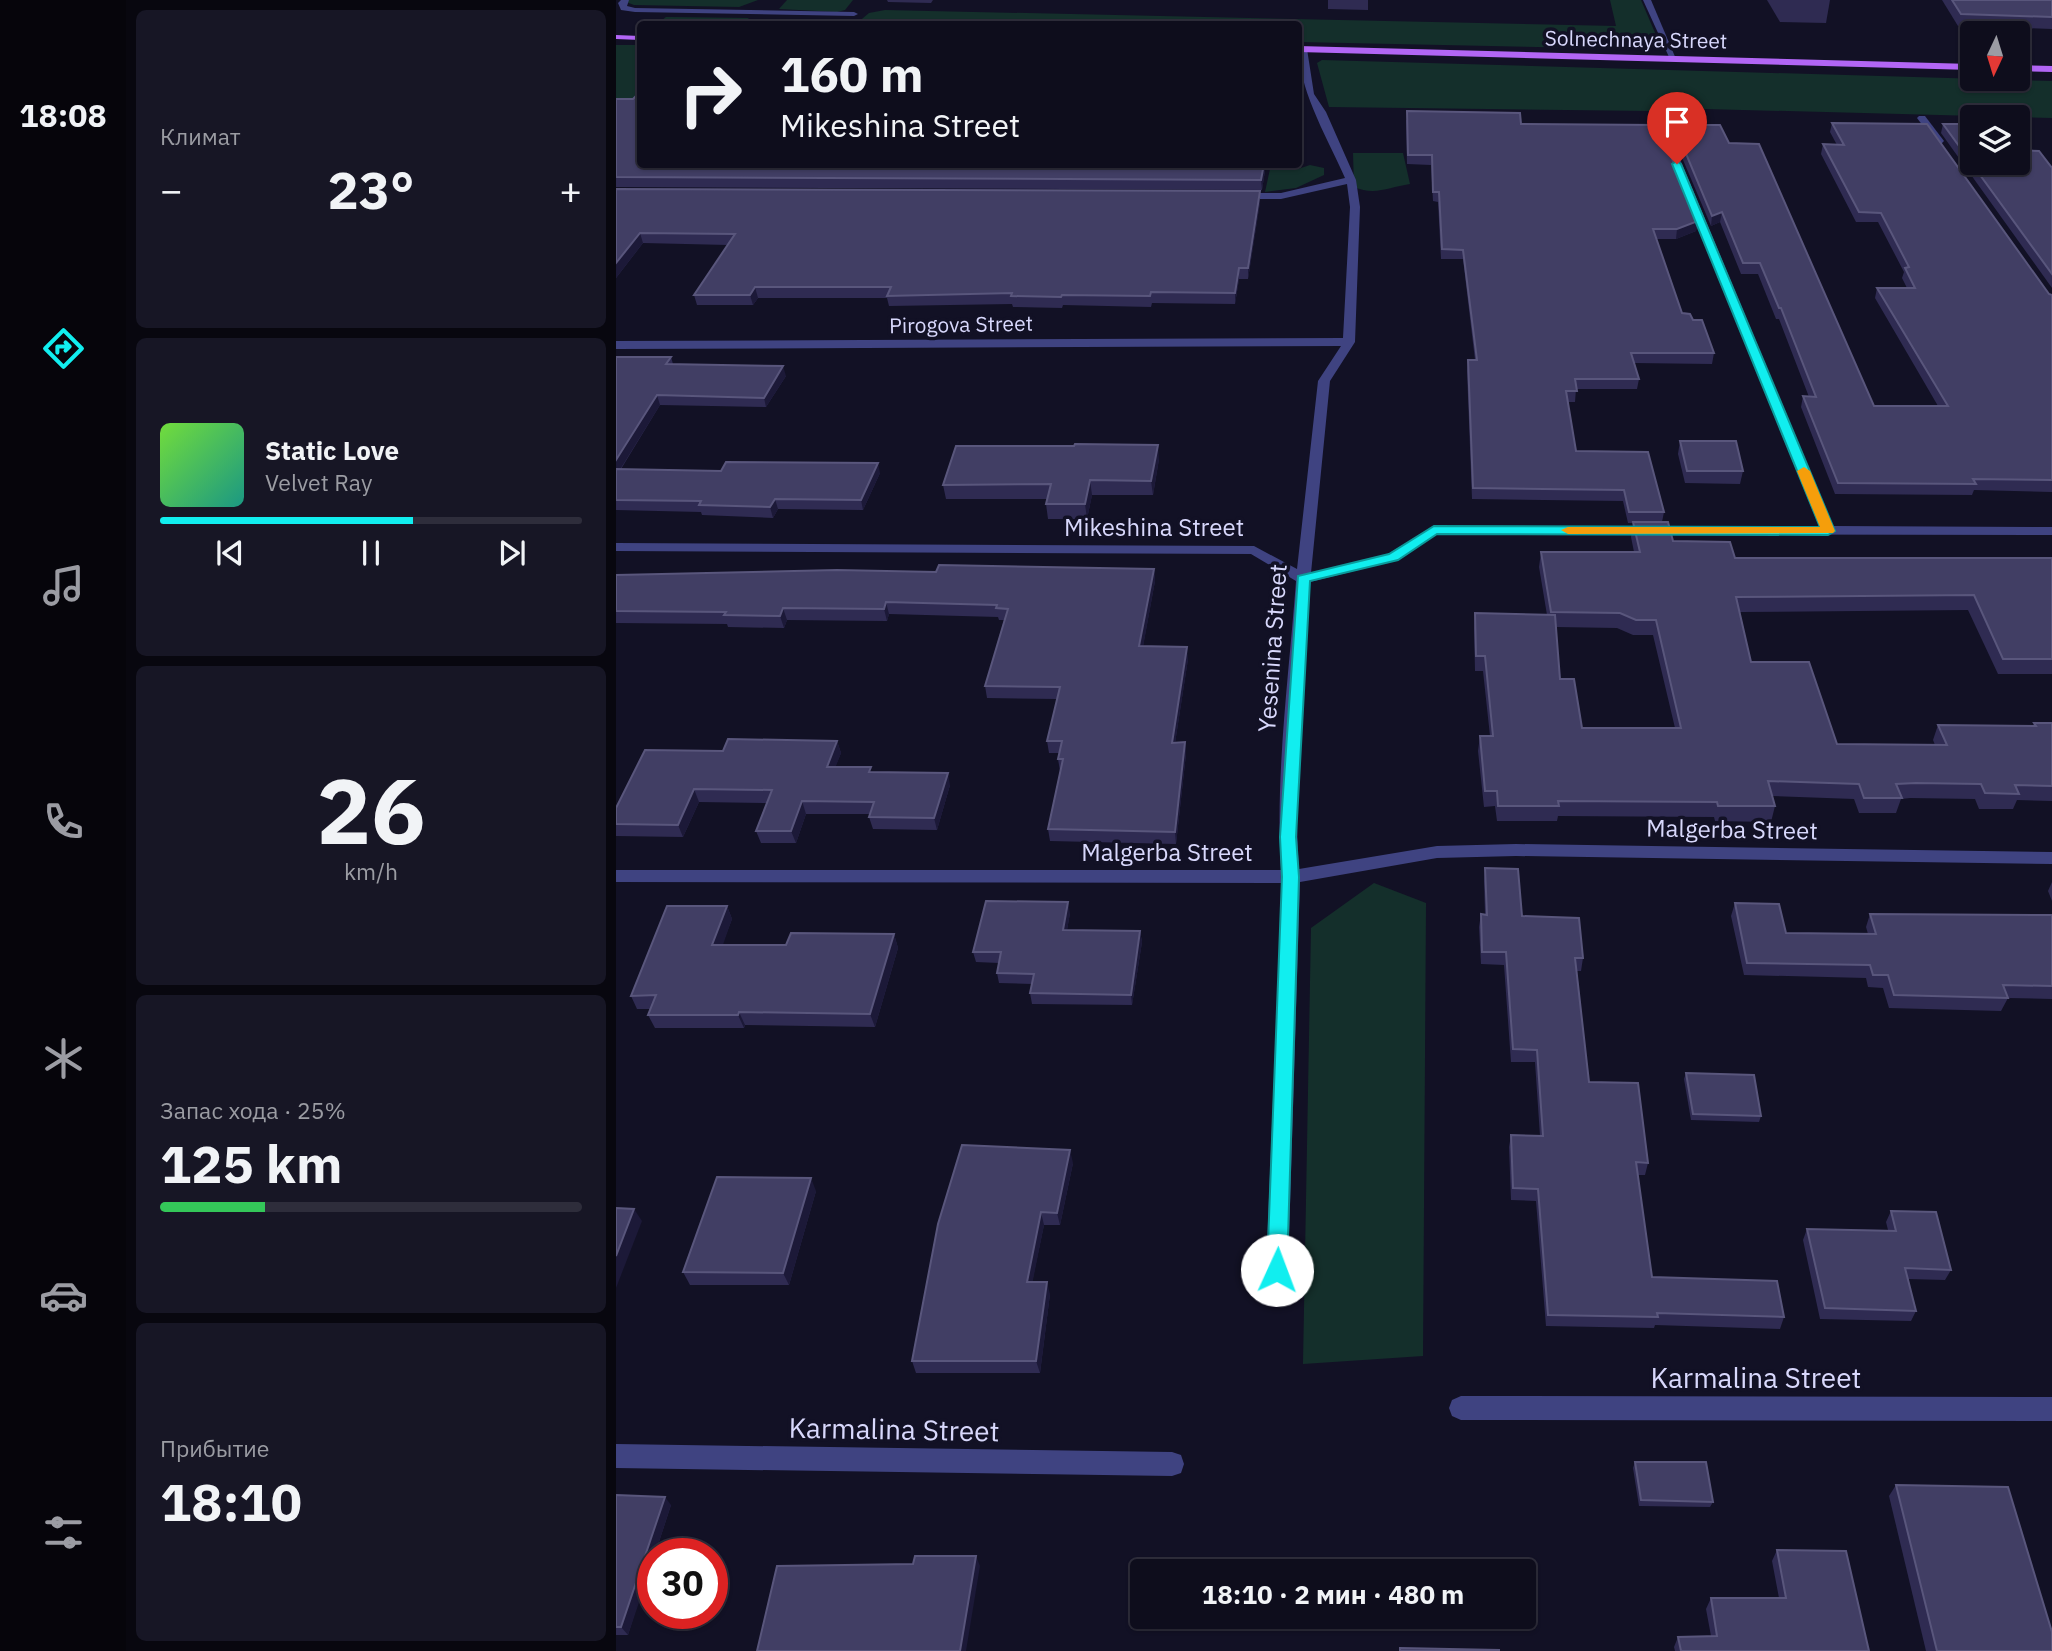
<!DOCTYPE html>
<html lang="ru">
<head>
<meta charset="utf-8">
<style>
  :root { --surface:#0e0d1c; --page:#171625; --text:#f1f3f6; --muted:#9b9ca3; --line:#2e2d3b; --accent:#11eeef }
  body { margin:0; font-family:"IBM Plex Sans",sans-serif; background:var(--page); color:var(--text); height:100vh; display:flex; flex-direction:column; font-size:26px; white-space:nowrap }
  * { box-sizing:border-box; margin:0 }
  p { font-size:23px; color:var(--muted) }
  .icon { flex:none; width:38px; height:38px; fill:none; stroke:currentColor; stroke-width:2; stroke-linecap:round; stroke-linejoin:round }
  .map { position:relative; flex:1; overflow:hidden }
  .side { display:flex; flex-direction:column; gap:10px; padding:10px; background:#08070f; width:490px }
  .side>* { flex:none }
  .guide { position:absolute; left:21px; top:21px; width:665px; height:147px; border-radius:7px; box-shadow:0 2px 5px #0004,0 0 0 2px var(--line); background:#0e0d1c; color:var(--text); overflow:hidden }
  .needle { width:46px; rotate:184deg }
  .tools { position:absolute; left:1344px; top:21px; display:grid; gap:14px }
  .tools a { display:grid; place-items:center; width:70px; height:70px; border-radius:7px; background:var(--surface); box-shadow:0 2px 5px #0004,0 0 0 2px var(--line); font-size:35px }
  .speed { position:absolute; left:21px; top:1538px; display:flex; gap:14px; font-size:35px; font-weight:700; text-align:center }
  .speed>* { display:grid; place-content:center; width:91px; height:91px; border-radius:50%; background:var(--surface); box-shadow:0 2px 5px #0004,0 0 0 2px var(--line); line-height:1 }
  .speed .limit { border:10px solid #d22; background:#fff; color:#111 }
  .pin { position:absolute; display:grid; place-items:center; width:60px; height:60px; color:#fff; margin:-72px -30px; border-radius:50% 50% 50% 0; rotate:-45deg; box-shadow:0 0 7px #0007 }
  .pin .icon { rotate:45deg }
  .me { position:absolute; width:77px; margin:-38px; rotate:2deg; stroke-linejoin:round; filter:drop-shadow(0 0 5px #0008) }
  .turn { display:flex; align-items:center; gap:24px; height:147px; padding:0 28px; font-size:32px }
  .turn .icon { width:91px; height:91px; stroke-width:2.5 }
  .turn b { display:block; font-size:49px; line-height:60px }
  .big { font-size:52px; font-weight:700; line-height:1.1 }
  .side .card { flex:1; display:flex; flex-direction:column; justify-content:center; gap:10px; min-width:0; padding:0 24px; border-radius:10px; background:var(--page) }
  .side .dial { align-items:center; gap:0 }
  .dial b { font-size:91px; line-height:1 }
  .song { display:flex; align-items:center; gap:21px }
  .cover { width:84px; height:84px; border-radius:10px; background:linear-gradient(135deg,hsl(100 70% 55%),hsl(170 70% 35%)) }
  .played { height:7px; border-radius:4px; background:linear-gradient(90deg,var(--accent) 60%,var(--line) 60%) }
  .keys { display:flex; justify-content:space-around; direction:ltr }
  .heat { display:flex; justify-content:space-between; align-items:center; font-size:38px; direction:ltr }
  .charge { height:10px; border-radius:5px; background:linear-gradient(90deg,#34c759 25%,var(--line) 0) }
  .trip { position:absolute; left:514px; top:1559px; width:406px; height:70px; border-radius:7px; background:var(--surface); box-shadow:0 2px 5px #0004,0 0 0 2px var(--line); font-weight:700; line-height:70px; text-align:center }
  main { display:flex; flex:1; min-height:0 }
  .tabs { display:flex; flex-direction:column; width:126px; justify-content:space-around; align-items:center; background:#06050b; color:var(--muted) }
  .tabs .icon { width:49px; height:49px }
  .tabs .on { color:var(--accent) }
  .tabs b { font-size:32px; color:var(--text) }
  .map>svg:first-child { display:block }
</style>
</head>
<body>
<main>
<nav class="tabs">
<b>18:08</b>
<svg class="icon on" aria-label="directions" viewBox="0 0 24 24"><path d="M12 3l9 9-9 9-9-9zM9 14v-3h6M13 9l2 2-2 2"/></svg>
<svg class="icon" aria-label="music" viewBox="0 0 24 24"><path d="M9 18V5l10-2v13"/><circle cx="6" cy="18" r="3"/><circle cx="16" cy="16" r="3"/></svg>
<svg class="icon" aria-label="phone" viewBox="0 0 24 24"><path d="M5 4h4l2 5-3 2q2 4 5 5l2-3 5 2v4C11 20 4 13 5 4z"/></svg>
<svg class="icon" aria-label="climate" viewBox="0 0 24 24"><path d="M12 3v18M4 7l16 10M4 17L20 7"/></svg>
<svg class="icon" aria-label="car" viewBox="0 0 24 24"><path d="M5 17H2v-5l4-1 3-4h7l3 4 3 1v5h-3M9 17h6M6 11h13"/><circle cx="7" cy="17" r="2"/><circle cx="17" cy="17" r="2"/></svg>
<svg class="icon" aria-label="filters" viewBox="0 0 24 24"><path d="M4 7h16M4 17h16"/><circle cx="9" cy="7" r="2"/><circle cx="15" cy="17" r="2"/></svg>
</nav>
<section class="side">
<div class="card"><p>Климат</p>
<div class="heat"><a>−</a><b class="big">23°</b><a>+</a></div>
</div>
<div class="card">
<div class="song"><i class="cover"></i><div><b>Static Love</b><p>Velvet Ray</p></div></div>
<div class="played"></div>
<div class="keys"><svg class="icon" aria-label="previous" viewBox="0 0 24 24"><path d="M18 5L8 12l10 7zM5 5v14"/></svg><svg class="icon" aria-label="pause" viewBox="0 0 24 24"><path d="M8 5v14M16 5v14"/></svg><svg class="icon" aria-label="next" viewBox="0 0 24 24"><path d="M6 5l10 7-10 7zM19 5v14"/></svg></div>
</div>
<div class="card dial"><b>26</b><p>km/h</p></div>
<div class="card"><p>Запас хода · 25%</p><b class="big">125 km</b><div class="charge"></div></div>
<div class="card"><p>Прибытие</p><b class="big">18:10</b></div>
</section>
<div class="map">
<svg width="1436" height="1651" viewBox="0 0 1436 1651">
  <rect width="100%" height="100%" fill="#121125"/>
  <g fill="#142f2b">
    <polygon points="13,0 142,0 123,7 18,5 10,2"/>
    <polygon points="171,0 237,0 229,10 221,12 163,9"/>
    <polygon points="994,0 1025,0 1043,42 1022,49 683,42 682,24 240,24 253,13 269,10 1000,26"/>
    <polygon points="50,17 133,18 126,24 41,24"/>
    <rect x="0" y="45" width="24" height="53"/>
    <polygon points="706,60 1436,81 1436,118 1052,108 1034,111 713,107 701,63"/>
    <path d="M737 153H787L794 184C773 187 759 196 738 187Z"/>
    <polygon points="694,165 708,168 708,175 680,188 649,192 654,169 682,169"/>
    <polygon points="758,883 810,903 807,1356 687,1364 695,928"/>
  </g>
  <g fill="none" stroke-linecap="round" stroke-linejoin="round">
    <g fill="#3f4381" fill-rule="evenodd">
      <polygon points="5,0 13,0 11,6 19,8 238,12 242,14 238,16 19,12 5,10 2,3"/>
      <polygon points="1027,0 1035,0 1060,59 1053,57"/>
      <path d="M684 47 691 49 698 94 710 112 740 180 744 207 739 342 714 381 695 573 772 554 818 526H1203L1036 115 1047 108 1052 111 1046 116 1217 526 1436 527V535L821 534 782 560 694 582C689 676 676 774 683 869L821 846 900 844 1436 852V864L900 856 821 858 684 882 672 1270 669 1277 661 1280 653 1277 650 1270 666 883 0 882V870H665C659 775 673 676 680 581L635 554 0 551V543L638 546 681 569 702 381 725 346 0 349V341L727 338 734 207 731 184 665 199H621L616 196 621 193H665L729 178C714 143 679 84 684 47Z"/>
      <polygon points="1303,116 1309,116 1328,141 1326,143 1320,143 1301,118"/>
      <polygon points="845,1396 1436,1397 1436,1421 845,1420 836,1416 833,1408 836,1400"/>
      <polygon points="0,1444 556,1452 565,1455 568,1464 565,1473 556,1476 0,1468"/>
    </g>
    <g fill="#b266f5" fill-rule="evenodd">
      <polygon points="0,35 24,36 24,40 0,39"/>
      <polygon points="682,46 1356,64 1356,70 682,52"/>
      <polygon points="1402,65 1436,66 1436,72 1402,71"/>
    </g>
  </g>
  <g fill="#2f2b52" fill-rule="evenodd">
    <polygon points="271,0 317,0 315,3 272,2"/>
    <polygon points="712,0 752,0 752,10 712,9"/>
    <polygon points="1151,0 1214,0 1210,23 1164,22"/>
    <polygon points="1326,0 1436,0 1436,29 1342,26"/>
    <polygon points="0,99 650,164 646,190 0,187"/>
    <path d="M790 120 905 124 1082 221 1080 231 1060 239H1040L1066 313 1077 320 1098 353 1096 364 1018 363 1023 379 1021 389H960L959 402H952L960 451 1048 512 1046 522 1057 541 1119 558H1436V674H1382L1352 610 1124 612 1135 662 1221 744 1319 745 1317 740 1322 725 1417 726 1418 723H1436V801L1401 800 1397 809H1363L1359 799 1294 798 1285 799 1280 813H1243L1238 799 1156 796 1159 806 1155 822 1099 821 1098 817 942 816 941 821H881L879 806 868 807 862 751 864 736H874L867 671H859L858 628 859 613 931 615 923 567 925 552H1018L1015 537 1017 523H1012L1007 501 856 499 851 371 852 360H859L847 259H825L822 202 817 201 815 165 791 164ZM940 627 1001 628 1017 635H1037L1059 728H966L944 679Z"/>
    <polygon points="1216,123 1433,294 1436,295 1436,492 1358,490 1356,495 1219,494 1185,407 1187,396 1193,397 1163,319 1160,319 1142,274 1125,274 1104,222 1095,226 1056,134 1058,125 1113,143 1258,406 1322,406 1259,298 1261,288 1291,288 1286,278 1288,272 1262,222 1240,222 1205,154 1207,144 1221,145 1214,132"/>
    <polygon points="1327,124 1356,163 1436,168 1436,288 1325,133"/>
    <polygon points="0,189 644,191 644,202 632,279 623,279 619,304 536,303 535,307 447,305 446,308 397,307 396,304 273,306 271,298 142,298 137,305 81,305 78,295 112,245 27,243 0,278"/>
    <polygon points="0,357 55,357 57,364 170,376 150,407 44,405 5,469 264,473 247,510 162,509 157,518 86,515 85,512 0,510"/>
    <polygon points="1064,441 1127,471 1124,484 1069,483 1062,454"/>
    <polygon points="543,459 537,495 476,495 471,519 432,519 430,504 431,499 330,499 327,485"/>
    <polygon points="538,569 539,581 527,646 572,659 559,743 569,742 570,754 560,844 434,841 432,829 444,771 442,759 443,753 433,753 431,741 441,699 371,698 369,686 388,620 383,620 382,617 273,614 271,621 171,620 168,628 112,627 111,624 0,623 0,575"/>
    <polygon points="221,741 225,753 219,767 334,785 321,830 257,829 253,817 254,814 190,814 180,843 145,843 140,831 151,803 83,802 67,837 0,836 0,808 107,751"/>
    <polygon points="869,868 906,916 967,958 965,971 961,971 973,1082 1032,1163 1029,1175 1022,1175 1036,1277 1168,1317 1164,1329 1039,1325 1038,1328 930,1326 920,1201 895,1200 893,1147 895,1135 924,1136 919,1062 895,1062 888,965 865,964 863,927 865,914 869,915 868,881"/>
    <polygon points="1436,882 1436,901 1432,891"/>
    <polygon points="1119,903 1170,933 1252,934 1250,927 1254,914 1436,915 1436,999 1392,998 1385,1011 1273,1008 1267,988 1252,987 1250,978 1128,975 1115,916"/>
    <polygon points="111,906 116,919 106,945 170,945 278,934 282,948 259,1027 129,1025 128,1028 39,1028 32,1015 35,1009 21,1009 15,996"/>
    <polygon points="454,913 451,930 524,931 526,942 516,1005 416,1004 414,993 416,984 383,983 381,973 383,963 360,962 357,952"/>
    <polygon points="1070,1073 1145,1116 1143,1122 1075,1120 1068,1079"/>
    <polygon points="457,1163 444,1225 428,1225 416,1282 434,1294 424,1373 300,1373 296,1361"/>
    <polygon points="200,1191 173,1285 74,1285 67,1272"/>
    <polygon points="1275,1211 1335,1270 1329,1280 1292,1279 1300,1311 1295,1321 1204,1319 1187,1240 1191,1229 1272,1230 1270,1222"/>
    <polygon points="1019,1462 1097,1502 1094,1507 1023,1506 1017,1468"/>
    <polygon points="1280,1485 1436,1651 1310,1651 1273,1496"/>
    <polygon points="0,1495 55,1505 39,1554 37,1554 12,1635 0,1635"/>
    <polygon points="1161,1550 1253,1651 1059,1651 1058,1647 1062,1637 1095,1636 1090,1609 1095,1598 1163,1598 1156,1561"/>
  </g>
  <g fill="#1c1938">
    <polygon points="648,164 650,164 646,190 645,180"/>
    <polygon points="644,191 644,202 632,279 632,268"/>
    <polygon points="1106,212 1104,222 1095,226 1096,216"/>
    <polygon points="1082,221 1080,231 1060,239 1061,229"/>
    <polygon points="24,233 27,243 0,278 0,263"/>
    <polygon points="623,268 623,279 619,304 619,293"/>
    <polygon points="139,287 142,298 137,305 134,295"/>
    <polygon points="167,366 170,376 150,407 148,398"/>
    <polygon points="41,395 44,405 0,476 0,460"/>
    <polygon points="542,445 543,459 537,495 535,481"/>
    <polygon points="262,463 264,473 247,510 245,500"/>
    <polygon points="474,480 476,495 471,519 469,504"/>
    <polygon points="159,499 162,509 157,518 154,507"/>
    <polygon points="538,569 539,581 525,658 523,646"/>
    <polygon points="270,602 273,614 271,621 268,609"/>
    <polygon points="167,608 171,620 168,628 164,616"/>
    <polygon points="571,647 572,659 557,756 556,743"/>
    <polygon points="221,741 225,753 215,779 211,767"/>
    <polygon points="569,742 570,754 560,844 559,832"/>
    <polygon points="332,773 334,785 321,830 318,818"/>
    <polygon points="78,789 83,802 67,837 62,825"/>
    <polygon points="186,801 190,814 180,843 175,831"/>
    <polygon points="452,902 454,913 449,941 447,930"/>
    <polygon points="111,906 116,919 102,959 96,945"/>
    <polygon points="524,931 526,942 516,1005 515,995"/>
    <polygon points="278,934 282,948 259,1027 254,1014"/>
    <polygon points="123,1012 129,1025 128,1028 122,1015"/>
    <polygon points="454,1150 457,1163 444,1225 441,1213"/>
    <polygon points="195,1178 200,1191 173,1285 167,1273"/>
    <polygon points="18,1209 26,1221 0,1288 0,1256"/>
    <polygon points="425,1212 428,1225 414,1295 411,1282"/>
    <polygon points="431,1282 434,1294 424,1373 420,1361"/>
    <polygon points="49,1497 55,1505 39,1554 37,1554 37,1561 12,1635 5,1627"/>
    <polygon points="360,1556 364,1566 350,1651 344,1651"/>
  </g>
  <g fill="#413e64" stroke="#59567c" stroke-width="2">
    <polygon points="1336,0 1436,0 1436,17 1345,14"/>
    <polygon points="24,92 24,164 648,164 645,180 0,177 0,99 17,99"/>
    <polygon points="791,111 904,113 905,124 1042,125 1082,221 1061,229 1037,229 1066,313 1074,314 1077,320 1086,320 1098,353 1015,353 1023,379 959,379 961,391 950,391 960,451 1032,452 1048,512 1013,512 1008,490 857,488 852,360 861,360 847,250 826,249 823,192 817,192 816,155 792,155"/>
    <polygon points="1216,123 1311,124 1433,294 1436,295 1436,480 1357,479 1360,484 1222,483 1187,396 1200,397 1165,308 1163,308 1144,263 1127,263 1106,212 1096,216 1058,125 1104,125 1113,143 1143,144 1258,406 1332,406 1261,288 1299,288 1289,268 1293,267 1265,213 1243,212 1207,144 1228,145"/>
    <polygon points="1327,124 1354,124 1356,128 1356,163 1402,163 1402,150 1423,151 1436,168 1436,274"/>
    <polygon points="0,189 644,191 632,268 623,268 619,293 535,292 534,296 446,295 445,297 395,296 396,293 271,296 275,287 139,287 134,295 78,295 119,234 24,233 0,263"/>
    <polygon points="0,357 55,357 50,364 167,366 148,398 41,395 0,460"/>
    <polygon points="1064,441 1120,441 1127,471 1071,471"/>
    <polygon points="459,444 542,445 535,481 474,480 469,504 430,504 435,484 327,485 340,446 458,446"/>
    <polygon points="110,462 262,463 245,500 159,499 154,507 83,505 85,501 0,500 0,469 105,471"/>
    <polygon points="1017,522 1052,522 1057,541 1114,542 1119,558 1436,558 1436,659 1387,659 1358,595 1120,597 1135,662 1193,662 1221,744 1331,745 1322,725 1420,726 1418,723 1436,723 1436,786 1399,785 1403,794 1369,793 1365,784 1300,783 1280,784 1286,798 1248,798 1243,784 1152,781 1159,806 1102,806 1101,802 942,801 943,806 882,806 881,791 869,791 864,736 877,736 869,656 860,656 859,613 939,615 944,679 958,679 966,728 1065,728 1040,620 1020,620 1004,613 935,612 925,552 1024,552"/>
    <polygon points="323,565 538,569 523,646 571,647 556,743 569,742 559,832 432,829 447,759 442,759 446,741 431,741 444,687 369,686 392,609 380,608 381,605 270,602 268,609 167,608 164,616 108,615 110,612 0,611 0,575 221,570 320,572"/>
    <polygon points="112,739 221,741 211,767 255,767 253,772 332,773 318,818 253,817 258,802 186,801 175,831 140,831 156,790 78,789 62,825 0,824 0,808 29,750 107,751"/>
    <polygon points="869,868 902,869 906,916 963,918 967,958 959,958 973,1082 1022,1083 1032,1163 1020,1162 1036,1277 1161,1281 1168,1317 1041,1313 1042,1317 932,1315 922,1189 897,1188 895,1135 927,1136 921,1050 897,1049 890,952 866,952 865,914 871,915"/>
    <polygon points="370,901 452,902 447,930 524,931 515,995 414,993 418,974 381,973 385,952 357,952"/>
    <polygon points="1119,903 1163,904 1170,933 1260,934 1254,914 1436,915 1436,986 1387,985 1392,998 1278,995 1272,975 1257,975 1254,965 1131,963"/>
    <polygon points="51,906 111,906 96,945 170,945 175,933 278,934 254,1014 123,1012 122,1015 32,1015 40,995 15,996"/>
    <polygon points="1070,1073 1138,1075 1145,1116 1077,1114"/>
    <polygon points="346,1145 454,1150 441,1213 425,1212 411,1282 431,1282 420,1361 296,1361 322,1224"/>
    <polygon points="101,1177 195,1178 167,1273 67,1272"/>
    <polygon points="0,1208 18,1209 0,1256"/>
    <polygon points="1275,1211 1320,1212 1335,1270 1289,1268 1300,1311 1209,1308 1191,1229 1280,1231"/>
    <polygon points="1019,1462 1090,1462 1097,1502 1025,1500"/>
    <polygon points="1280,1485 1392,1487 1436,1632 1436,1651 1321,1651"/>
    <polygon points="0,1495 49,1497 5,1627 0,1627"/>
    <polygon points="1161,1550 1230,1551 1253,1651 1065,1651 1062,1637 1101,1636 1095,1598 1170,1598"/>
    <polygon points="299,1556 360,1556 344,1651 141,1651 161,1566 297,1564"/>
    <polygon points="784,1648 883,1650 883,1651 784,1651"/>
  </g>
  <polygon fill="#11eeef" stroke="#0b9b9b" stroke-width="2" points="1061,161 1065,164 1219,531 1212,535 821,534 782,560 694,581 680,837 683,877 671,1270 668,1277 661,1280 654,1277 651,1270 666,877 664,837 682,576 773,554 818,526 1204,527 1056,164"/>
  <polygon fill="#f59e0b" points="1188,467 1194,471 1219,531 1217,533 952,534 945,530 952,527 1204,527 1181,471"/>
  <g text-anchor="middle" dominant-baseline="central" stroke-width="7" stroke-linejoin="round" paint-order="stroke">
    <g font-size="21" fill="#d8d8fc" stroke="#121125">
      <text transform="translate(1020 39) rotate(1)">Solnechnaya Street</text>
      <text transform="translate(345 324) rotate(-1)">Pirogova Street</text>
    </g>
    <g font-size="24" fill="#d8d8fc" stroke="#121125">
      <text x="538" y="527">Mikeshina Street</text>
      <text transform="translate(656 648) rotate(-86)">Yesenina Street</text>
      <text transform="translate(1116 829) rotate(1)">Malgerba Street</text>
      <text x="551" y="852">Malgerba Street</text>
    </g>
    <g font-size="28" fill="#d8d8fc" stroke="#121125">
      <text x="1140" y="1377">Karmalina Street</text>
      <text transform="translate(278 1429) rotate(1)">Karmalina Street</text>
    </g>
  </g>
</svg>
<div class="tools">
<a><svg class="needle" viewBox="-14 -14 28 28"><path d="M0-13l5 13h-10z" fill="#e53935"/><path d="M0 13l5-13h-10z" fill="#9b9ca3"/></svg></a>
<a><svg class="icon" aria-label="layers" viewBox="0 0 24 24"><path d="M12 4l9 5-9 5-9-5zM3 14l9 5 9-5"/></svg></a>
</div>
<div class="speed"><div class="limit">30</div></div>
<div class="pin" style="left:1061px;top:164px;background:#d93025"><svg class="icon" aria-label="arrive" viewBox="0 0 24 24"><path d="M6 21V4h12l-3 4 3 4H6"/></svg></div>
<svg class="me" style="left:661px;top:1270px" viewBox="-20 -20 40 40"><circle r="19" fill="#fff"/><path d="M0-13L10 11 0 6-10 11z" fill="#11eeef"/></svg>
<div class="trip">18:10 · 2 мин · 480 m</div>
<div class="guide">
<div class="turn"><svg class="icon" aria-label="right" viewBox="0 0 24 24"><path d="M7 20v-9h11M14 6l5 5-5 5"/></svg><div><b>160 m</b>Mikeshina Street</div></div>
</div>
</div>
</main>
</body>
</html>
